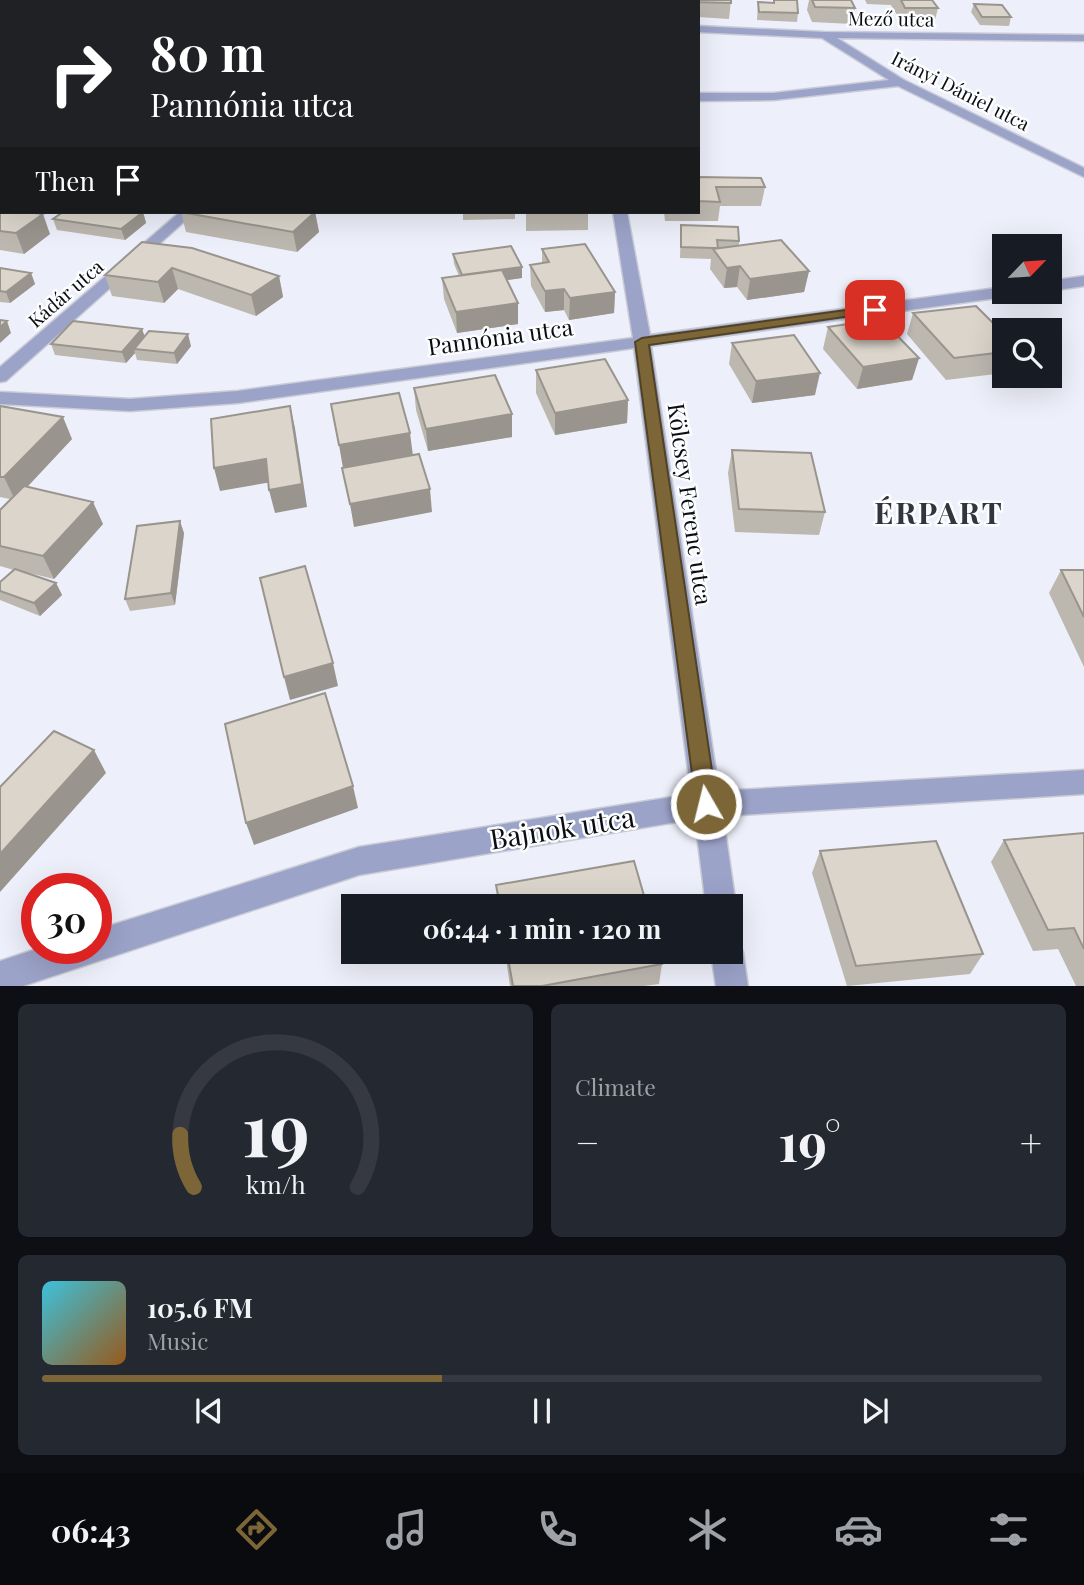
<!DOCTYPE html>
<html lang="en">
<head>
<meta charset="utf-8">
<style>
  :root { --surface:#171b24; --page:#242831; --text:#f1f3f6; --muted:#9ea1a6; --line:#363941; --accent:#7c6536 }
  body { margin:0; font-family:"Playfair Display",serif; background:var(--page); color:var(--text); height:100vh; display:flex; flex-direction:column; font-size:26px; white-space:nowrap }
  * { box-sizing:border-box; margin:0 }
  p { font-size:23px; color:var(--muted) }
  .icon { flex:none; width:38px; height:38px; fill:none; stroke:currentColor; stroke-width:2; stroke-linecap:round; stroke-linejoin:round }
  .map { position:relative; height:986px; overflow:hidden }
  .drawer { display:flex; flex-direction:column; gap:18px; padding:18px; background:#0d0f14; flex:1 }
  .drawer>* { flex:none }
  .hud { position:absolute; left:0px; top:0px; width:700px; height:214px; box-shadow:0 7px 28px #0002; background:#202124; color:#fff; overflow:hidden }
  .needle { width:46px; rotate:65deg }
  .buttons { position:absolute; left:992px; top:234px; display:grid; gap:14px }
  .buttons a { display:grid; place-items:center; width:70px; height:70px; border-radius:0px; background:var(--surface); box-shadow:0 7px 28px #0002; font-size:35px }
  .speed { position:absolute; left:21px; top:873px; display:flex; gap:14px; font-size:35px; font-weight:700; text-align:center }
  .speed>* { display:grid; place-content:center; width:91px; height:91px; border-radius:50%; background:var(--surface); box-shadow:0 7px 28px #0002; line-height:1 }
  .speed .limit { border:10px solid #d22; background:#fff; color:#111 }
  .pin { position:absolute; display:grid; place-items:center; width:60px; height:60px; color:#fff; margin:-30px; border-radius:14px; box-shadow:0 4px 10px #0006 }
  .me { position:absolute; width:77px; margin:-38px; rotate:352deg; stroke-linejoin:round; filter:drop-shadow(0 0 5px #0008) }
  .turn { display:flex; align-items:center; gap:24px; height:147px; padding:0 35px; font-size:32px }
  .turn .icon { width:91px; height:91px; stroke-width:2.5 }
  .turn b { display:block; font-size:49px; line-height:60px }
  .then { display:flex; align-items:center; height:66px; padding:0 35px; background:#0003; gap:14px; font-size:26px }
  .big { font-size:52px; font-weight:700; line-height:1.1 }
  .drawer .card { flex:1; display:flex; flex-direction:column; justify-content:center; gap:10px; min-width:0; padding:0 24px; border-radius:10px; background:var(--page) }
  .drawer .dial { align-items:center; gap:0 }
  .dial svg { height:182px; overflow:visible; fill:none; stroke:var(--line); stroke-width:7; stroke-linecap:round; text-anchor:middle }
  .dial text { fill:var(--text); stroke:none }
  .song { display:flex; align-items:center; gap:21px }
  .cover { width:84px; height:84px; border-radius:10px; background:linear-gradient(135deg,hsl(190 70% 55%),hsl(30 70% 35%)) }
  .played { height:7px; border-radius:4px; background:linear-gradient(90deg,var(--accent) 40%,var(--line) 40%) }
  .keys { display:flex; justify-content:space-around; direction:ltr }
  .heat { display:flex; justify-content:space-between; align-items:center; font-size:38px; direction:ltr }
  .drawer .tiles { flex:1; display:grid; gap:18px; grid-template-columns:1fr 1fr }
  .card:last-child { grid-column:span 2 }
  .trip { position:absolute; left:341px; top:894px; width:402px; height:70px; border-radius:0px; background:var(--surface); box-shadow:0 7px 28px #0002; font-weight:700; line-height:70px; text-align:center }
  .tabs { display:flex; height:112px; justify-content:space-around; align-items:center; background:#090b0e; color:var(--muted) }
  .tabs .icon { width:49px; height:49px }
  .tabs .current { color:var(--accent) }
  .tabs b { font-size:32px; color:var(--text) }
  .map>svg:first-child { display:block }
</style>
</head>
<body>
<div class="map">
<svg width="1084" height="987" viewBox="0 0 1084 987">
  <rect width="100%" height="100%" fill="#edeffa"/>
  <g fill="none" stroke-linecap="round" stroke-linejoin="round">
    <g stroke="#c9cbd5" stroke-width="3">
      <g id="minor">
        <polygon points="424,0 434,0 423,2"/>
        <polygon points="698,26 824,32 1084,35 1084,41 837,38 904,80 1084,168 1084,177 898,86 774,100 698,101 698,93 774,93 889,80 822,38 698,32"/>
        <polygon points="0,64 2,64 0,71"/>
        <polygon points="0,176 2,176 0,185"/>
        <polygon points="180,212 195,212 6,381 0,382 0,367"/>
        <polygon points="613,212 627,212 650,335 1004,287 1004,292 1012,292 1004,297 651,346 719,791 1084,770 1084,794 723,816 736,906 732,917 732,906 706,906 695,819 359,875 20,987 0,987 0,961 39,948 96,948 96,930 359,847 691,794 634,348 238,403 130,411 0,404 0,392 130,399 238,391 633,338"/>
        <polygon points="1084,276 1084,286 1050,291 1050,281"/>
        <polygon points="732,938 738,941 743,952 748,987 716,987 711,952 732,952"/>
      </g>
    </g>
    <use href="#minor" fill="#9ca3c9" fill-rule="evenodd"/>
  </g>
  <g fill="#bcb7af">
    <polygon points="470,0 512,0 511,2 471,2"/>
    <polygon points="536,0 577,0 576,2 536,2"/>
    <polygon points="586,0 623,0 622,2 586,2"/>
    <polygon points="731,0 729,19 698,17 698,2"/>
    <polygon points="774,0 798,13 797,22 757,20 758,2 774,3"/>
    <polygon points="809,0 851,0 855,8 852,24 812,22 807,10"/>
    <polygon points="865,0 932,0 938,8 934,24 902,23 891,5 867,4"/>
    <polygon points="974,4 1011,17 1009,26 980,25 971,12"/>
    <polygon points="0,126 2,127 2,166 0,166"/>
    <polygon points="698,177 765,187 761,206 720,206 718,221 665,221 664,212 698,212"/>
    <polygon points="0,208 50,234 24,254 0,250"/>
    <polygon points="143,212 146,223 125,240 57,230 53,219"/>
    <polygon points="181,212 315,212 319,232 297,252 186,232"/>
    <polygon points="463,212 515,212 515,219 463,220"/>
    <polygon points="526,212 588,212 588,230 526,231"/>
    <polygon points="681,225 739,241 739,245 809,271 804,292 747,300 737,287 724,288 710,269 711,259 680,258"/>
    <polygon points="142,242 279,276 283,297 256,316 178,289 164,303 112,296 105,275"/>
    <polygon points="542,249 615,292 614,313 569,320 564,310 545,312 531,286 530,265 542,264"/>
    <polygon points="453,254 522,278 507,280 518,303 518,324 457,333 444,299 442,278 459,276 454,264"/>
    <polygon points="0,268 31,273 35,284 10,303 0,302"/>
    <polygon points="913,313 1004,334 1004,373 946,380 907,334"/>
    <polygon points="828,327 919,358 912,380 857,389 823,349"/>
    <polygon points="142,329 144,336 191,346 177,364 137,360 135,353 126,363 55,355 51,344"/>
    <polygon points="732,343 815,395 752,403 729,364"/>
    <polygon points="536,370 628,400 627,423 555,435 536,393"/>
    <polygon points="414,388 512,414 512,437 428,451 416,410"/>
    <polygon points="0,406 72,439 27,487 103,524 54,579 25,572 56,583 62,595 40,616 0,600 0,582 14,570 0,566 0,510 10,499 0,497"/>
    <polygon points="732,450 825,512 819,535 735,532 728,473"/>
    <polygon points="184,533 175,605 130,611 125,599"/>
    <polygon points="1061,570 1084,570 1084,667 1049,593"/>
    <polygon points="1084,833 1084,986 1076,986 1058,949 1033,951 991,862 1004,840"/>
    <polygon points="820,851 983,954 970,974 847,986 812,873"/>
    <polygon points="505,952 659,952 662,964 659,984 644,986 510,986"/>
  </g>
  <g fill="#99958e">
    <polygon points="20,0 20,2 2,2 2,10 0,10 0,2"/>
    <polygon points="2,16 2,30 0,34 0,20"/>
    <polygon points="143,212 146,223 125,240 121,229"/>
    <polygon points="315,212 319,232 297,252 293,232"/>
    <polygon points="43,214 50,234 24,254 16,233"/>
    <polygon points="740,266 737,287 724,288 727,268"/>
    <polygon points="522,267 522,278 463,286 462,275"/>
    <polygon points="172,268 178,289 164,303 158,282"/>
    <polygon points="809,271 804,292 747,300 750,279"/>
    <polygon points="31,273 35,284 10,303 6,292"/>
    <polygon points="279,276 283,297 256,316 251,295"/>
    <polygon points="564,289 564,310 545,312 545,291"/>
    <polygon points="615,292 614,313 569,320 570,298"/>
    <polygon points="518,303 518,324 457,333 456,312"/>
    <polygon points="7,321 11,333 0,343 0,327"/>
    <polygon points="142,329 146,340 134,349 135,353 126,363 122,352"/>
    <polygon points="188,334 191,346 177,364 174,353"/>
    <polygon points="919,358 912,380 857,389 863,367"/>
    <polygon points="820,373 815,395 752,403 756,381"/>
    <polygon points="628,400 627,423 555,435 555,413"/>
    <polygon points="290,406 295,428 307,507 275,513 269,490"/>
    <polygon points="512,414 512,437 428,451 426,429"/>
    <polygon points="63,417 72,439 15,500 4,477"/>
    <polygon points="410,433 413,456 343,468 339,445"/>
    <polygon points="266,459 272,482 220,491 214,468"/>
    <polygon points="430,489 432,512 354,527 350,504"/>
    <polygon points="93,502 103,524 54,579 43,556"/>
    <polygon points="180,521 184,533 175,605 171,593"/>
    <polygon points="56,583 62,595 40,616 34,603"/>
    <polygon points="333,663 338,686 290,700 284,677"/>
    <polygon points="94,750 106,773 0,892 0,854"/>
    <polygon points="353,786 358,808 254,845 246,823"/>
  </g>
  <g fill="#dbd5cb" stroke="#99958e" stroke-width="2">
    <polygon points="0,0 16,0 0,2"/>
    <polygon points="138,0 168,0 166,2 137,2"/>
    <polygon points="196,0 220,0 219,2 194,2"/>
    <polygon points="548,0 572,0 571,1"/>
    <polygon points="642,0 669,0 669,2 643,2"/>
    <polygon points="692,0 731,0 731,3 691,2"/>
    <polygon points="774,0 797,0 798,13 759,12 758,2 774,3"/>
    <polygon points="812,0 851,0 855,8 815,7"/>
    <polygon points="901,0 932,0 938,8 905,8"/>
    <polygon points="974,4 1002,5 1011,17 982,17"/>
    <polygon points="0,126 2,127 2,147 0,148"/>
    <polygon points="698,177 761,178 765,187 716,187 720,202 698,201"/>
    <polygon points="0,208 2,208 2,212 27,212 43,214 16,233 0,231"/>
    <polygon points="63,212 143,212 121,229 53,219"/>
    <polygon points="181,212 315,212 293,232"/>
    <polygon points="681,225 738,227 739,241 717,240 718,248 713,248 681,247"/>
    <polygon points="781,240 809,271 750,279 740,266 727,268 713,249"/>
    <polygon points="142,242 192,248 279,276 251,295 172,268 158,282 105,275"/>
    <polygon points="585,244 615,292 570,298 564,289 545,291 530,265 549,262 542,249"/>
    <polygon points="511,246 522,267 462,275 453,254"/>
    <polygon points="0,268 31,273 6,292 0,291"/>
    <polygon points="502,270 518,303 456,312 442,278"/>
    <polygon points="976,306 1004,334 1004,352 954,358 913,313"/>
    <polygon points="881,319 919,358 863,367 828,327"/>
    <polygon points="0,320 7,321 0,327"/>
    <polygon points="73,321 142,329 122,352 51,344"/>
    <polygon points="149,331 188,334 174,353 134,349"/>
    <polygon points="794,335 820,373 756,381 732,343"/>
    <polygon points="605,359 628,400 555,413 536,370"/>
    <polygon points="495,375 512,414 426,429 414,388"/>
    <polygon points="399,393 410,433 339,445 331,404"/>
    <polygon points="0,406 63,417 4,477 0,477"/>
    <polygon points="290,406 302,484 269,490 266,459 214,468 211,419"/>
    <polygon points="732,450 811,453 825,512 739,509"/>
    <polygon points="419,454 430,489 350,504 342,468"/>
    <polygon points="24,486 93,502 43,556 0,546 0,510"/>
    <polygon points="180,521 171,593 125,599 137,526"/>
    <polygon points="305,566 333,663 284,677 260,578"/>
    <polygon points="15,569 56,583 34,603 0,591 0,582"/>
    <polygon points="1061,570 1084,570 1084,617"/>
    <polygon points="325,693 353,786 246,823 225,724"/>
    <polygon points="54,731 94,750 0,854 0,787"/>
    <polygon points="1084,833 1084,949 1074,928 1048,930 1004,840"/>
    <polygon points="936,841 983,954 856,966 820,851"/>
    <polygon points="634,861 647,906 500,906 496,885"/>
    <polygon points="507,952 659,952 662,964 542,986 513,986"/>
  </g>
  <polygon fill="#7c6536" stroke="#514223" stroke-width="2" points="875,306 881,310 879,312 649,345 717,804 714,810 706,813 699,810 696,804 635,342 642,338"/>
  <g text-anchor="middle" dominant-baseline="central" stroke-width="5" stroke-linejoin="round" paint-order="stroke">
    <g font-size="19" fill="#0c0d10" stroke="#fcfdff">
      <text transform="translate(891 18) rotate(1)">Mező utca</text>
      <text transform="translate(961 90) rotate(27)">Irányi Dániel utca</text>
      <text transform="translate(65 293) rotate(-41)">Kádár utca</text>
    </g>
    <g font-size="23" fill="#0c0d10" stroke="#fcfdff">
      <text transform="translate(500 336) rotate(-8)">Pannónia utca</text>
      <text transform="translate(691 504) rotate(82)">Kölcsey Ferenc utca</text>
    </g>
    <g font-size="28" fill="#0c0d10" stroke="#fcfdff">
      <text transform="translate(562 827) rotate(-9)">Bajnok utca</text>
    </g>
    <g font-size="30" font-weight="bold" letter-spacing="2" fill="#33353e" stroke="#fcfdff">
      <text x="939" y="512">ÉRPART</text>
    </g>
  </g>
</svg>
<div class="buttons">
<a><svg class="needle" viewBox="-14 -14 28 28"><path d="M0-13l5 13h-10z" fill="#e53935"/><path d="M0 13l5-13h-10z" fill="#9ea1a6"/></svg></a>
<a><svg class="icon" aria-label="search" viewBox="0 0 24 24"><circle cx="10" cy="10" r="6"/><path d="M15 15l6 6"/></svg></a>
</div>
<div class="speed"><div class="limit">30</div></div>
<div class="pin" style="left:875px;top:310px;background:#d93025"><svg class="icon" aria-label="arrive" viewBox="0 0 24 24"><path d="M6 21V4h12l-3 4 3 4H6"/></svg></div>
<svg class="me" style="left:706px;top:804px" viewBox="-20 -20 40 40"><circle r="17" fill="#7c6536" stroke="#fff" stroke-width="3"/><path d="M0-11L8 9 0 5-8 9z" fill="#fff"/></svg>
<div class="trip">06:44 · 1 min · 120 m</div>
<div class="hud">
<div class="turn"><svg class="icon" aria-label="right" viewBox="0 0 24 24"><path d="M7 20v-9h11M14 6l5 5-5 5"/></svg><div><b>80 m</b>Pannónia utca</div></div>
<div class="then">Then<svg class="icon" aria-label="arrive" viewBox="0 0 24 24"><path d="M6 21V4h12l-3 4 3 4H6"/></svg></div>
</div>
</div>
<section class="drawer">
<div class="tiles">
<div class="card dial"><svg viewBox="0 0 100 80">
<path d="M14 69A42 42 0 1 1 86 69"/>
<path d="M14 69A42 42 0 0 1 8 46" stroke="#7c6536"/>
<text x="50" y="56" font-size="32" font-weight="700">19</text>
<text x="50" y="72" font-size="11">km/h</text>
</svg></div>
<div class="card"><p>Climate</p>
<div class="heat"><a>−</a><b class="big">19°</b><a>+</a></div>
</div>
<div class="card">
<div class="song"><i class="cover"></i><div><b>105.6 FM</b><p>Music</p></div></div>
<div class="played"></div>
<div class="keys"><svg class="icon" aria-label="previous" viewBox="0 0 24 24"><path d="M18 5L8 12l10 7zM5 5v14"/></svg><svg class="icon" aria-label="pause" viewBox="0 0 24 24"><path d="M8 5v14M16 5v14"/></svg><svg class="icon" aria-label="next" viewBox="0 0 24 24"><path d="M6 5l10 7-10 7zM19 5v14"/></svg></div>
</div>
</div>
</section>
<nav class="tabs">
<b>06:43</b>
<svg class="icon current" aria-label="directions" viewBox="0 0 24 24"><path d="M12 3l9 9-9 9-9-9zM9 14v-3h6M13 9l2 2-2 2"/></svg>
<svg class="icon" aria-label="music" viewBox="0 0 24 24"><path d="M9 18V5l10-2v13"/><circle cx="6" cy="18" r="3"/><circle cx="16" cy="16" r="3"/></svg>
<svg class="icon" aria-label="phone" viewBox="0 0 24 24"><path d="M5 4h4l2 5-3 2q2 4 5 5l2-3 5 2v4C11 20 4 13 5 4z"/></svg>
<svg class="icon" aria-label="climate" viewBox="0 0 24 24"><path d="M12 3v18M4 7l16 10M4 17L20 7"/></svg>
<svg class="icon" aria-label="car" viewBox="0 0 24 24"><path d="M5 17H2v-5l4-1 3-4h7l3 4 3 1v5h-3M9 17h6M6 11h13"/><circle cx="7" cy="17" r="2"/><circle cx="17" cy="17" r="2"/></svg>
<svg class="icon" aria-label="filters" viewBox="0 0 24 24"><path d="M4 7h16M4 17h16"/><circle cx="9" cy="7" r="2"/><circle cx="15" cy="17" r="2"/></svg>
</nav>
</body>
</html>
